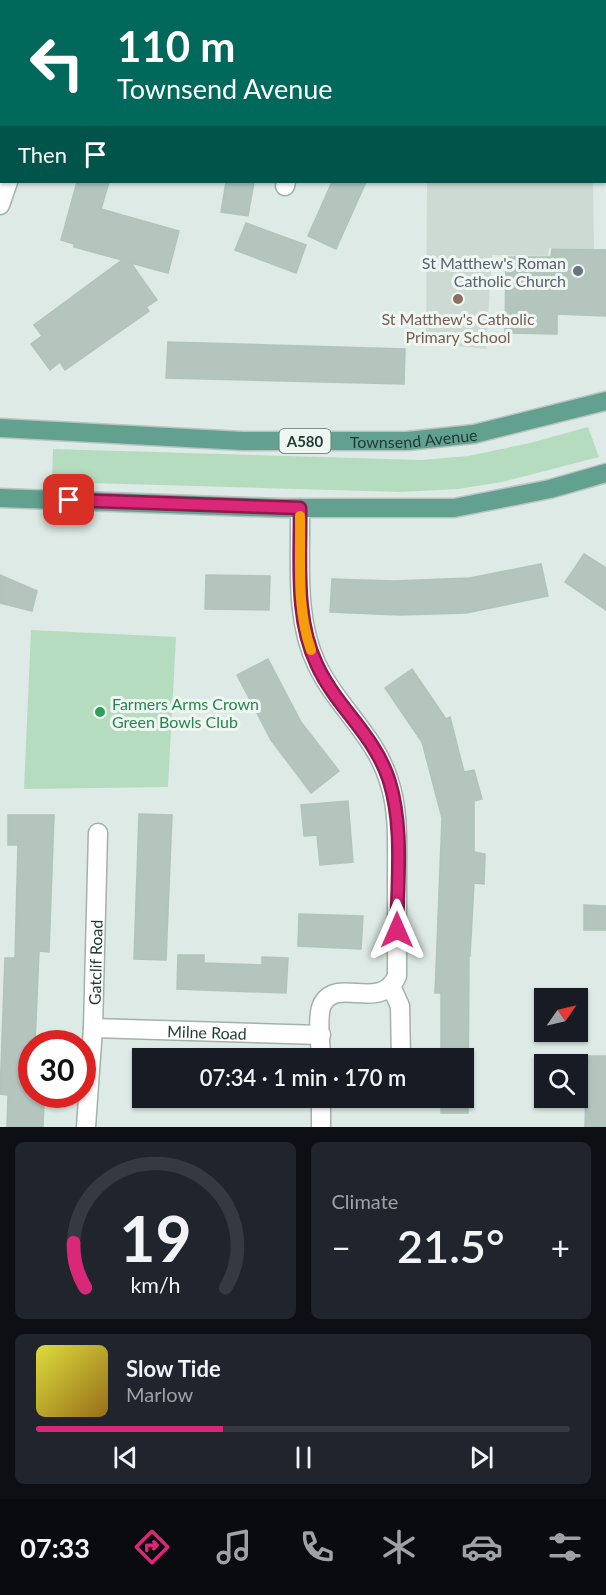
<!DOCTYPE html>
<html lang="en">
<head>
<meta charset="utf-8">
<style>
  :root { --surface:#171b24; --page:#20242c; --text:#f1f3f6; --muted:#9ea1a6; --line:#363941; --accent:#db2777 }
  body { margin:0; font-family:Lato,sans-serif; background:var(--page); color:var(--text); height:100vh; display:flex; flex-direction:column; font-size:22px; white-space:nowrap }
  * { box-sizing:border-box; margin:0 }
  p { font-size:20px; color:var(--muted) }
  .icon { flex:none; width:33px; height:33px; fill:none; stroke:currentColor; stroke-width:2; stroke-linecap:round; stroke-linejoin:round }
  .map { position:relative; height:1127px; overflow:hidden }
  .drawer { display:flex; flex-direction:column; gap:15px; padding:15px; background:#0d0f14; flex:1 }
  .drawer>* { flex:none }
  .hud { position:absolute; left:0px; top:0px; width:606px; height:183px; box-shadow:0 2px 4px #0004; background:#00695c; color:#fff; overflow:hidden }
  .needle { width:39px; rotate:56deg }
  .buttons { position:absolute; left:534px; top:988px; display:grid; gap:12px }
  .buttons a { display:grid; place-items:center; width:54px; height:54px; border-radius:0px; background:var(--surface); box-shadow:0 2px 4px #0004; font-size:30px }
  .speed { position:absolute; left:18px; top:1030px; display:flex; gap:12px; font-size:30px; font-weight:700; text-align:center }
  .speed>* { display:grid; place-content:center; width:78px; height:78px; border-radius:50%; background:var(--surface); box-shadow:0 2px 4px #0004; line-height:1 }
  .speed .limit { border:9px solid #d22; background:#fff; color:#111 }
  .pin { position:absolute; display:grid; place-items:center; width:51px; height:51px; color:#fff; margin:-26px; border-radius:12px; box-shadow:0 3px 9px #0006 }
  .me { position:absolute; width:66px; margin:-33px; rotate:0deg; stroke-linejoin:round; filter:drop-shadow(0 0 4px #0008) }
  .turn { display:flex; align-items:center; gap:21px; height:126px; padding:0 18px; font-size:27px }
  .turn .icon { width:78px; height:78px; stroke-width:2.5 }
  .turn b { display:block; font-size:42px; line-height:51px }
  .then { display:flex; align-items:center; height:57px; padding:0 18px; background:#0003; gap:12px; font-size:22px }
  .big { font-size:45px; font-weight:600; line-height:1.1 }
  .drawer .card { flex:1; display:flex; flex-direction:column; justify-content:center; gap:9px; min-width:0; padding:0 21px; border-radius:9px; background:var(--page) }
  .drawer .dial { align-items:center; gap:0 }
  .dial svg { height:156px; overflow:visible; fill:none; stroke:var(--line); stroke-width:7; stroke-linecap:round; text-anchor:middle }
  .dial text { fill:var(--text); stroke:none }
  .song { display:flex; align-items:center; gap:18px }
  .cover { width:72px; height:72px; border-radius:9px; background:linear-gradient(135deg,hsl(60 70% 55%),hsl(40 70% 35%)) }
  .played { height:6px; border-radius:3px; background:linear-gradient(90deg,var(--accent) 35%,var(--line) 35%) }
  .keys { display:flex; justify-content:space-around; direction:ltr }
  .heat { display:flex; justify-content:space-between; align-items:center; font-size:33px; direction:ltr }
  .drawer .tiles { flex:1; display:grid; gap:15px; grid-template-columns:1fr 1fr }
  .card:last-child { grid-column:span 2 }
  .trip { position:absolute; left:132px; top:1048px; width:342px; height:60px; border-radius:0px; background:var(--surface); box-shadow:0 2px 4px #0004; font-weight:600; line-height:60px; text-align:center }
  .dock { display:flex; height:96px; justify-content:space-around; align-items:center; background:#090b0e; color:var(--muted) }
  .dock .icon { width:42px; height:42px }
  .dock .current { color:var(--accent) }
  .dock b { font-size:27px; color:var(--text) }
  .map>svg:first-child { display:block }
</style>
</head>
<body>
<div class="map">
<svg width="606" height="1127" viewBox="0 0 606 1127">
  <rect width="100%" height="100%" fill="#deeae5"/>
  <polygon fill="#cddad4" points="427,182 593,182 594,249 549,248 548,256 492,255 486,349 426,343"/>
  <g fill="#b6dcc0">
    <polygon points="588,427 599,457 502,482 458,489 400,492 52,482 53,449 421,460 468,456 530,443"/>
    <polygon points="31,630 176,637 168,787 24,789"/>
  </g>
  <g fill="#b4c5be" stroke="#b1c4bc" stroke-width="1.5">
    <polygon points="77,182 109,182 101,209 179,231 168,273 131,263 157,300 146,307 149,311 65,370 60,362 50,370 31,344 42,336 34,325 122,260 74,247 74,244 61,240"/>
    <polygon points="226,182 254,182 248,216 221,212"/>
    <polygon points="332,182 366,182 336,249 308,236"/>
    <polygon points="246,223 306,245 296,273 235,250"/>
    <polygon points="552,249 606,250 606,316 557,314 557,334 505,333 506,257 551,257"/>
    <polygon points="168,342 405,349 404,384 166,378"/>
    <polygon points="584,554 606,568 606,610 565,582"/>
    <polygon points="541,564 548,596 466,613 400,615 330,612 332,579 394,581 470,578"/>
    <polygon points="0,575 37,591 32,611 0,603"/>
    <polygon points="206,575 270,576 269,610 205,609"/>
    <polygon points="268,659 301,722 339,771 311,793 271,740 237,675"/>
    <polygon points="412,669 446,719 450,717 464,772 474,770 482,799 474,801 474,852 485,854 484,884 474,883 470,956 469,956 468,1113 441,1113 441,1098 464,1098 464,1059 441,1059 441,993 435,993 442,818 422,742 385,688"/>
    <polygon points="348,801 353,862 320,865 317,835 304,836 301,805"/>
    <polygon points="139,814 172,815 166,960 134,959"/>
    <polygon points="8,815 54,815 49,952 39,951 35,1044 32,1044 32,1095 34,1095 33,1102 44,1103 43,1127 7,1127 8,1095 0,1094 5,958 15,958 16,918 18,845 8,845"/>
    <polygon points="584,905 606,906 606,930 584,930"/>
    <polygon points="299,914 363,916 361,949 298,946"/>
    <polygon points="178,955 204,955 204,963 262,965 262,957 288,958 286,993 177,989"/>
    <polygon points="587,1056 606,1056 606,1127 585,1127"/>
  </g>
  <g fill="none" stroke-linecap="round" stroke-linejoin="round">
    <g stroke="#a1b2ac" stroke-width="21">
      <g id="minor">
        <polyline points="83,0 88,2"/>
        <polyline points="36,2 37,0"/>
        <polyline points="354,2 355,0"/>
        <polyline points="285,186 286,182"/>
        <polyline points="0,205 8,182"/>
        <path d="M300 508C301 559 294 618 317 665 337 707 375 735 389 781 399 811 397 844 397 876 397 909 397 943 397 976 381 1012 338 977 323 1003 316 1014 321 1045 321 1059"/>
        <polyline points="391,986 400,1006 401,1059"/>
        <path id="s1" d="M93 1028 321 1035"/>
        <path id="s2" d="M86 1127 93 1028 98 833"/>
        <polyline points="321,1127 321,1098"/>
      </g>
    </g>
    <g stroke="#bcc4c2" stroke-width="21">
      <g id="major">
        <path id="s3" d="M0 428 243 441H407L474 434 606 401"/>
        <polyline points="0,498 280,508 454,508 550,489 606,473"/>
      </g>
    </g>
    <use href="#minor" stroke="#fff" stroke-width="18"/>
    <use href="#major" stroke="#62a190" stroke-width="18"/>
  </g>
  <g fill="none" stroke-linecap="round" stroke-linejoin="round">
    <g stroke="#8e194d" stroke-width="15">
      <path id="route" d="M69 500 300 508C301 559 294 617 317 665 337 708 374 734 389 780 404 827 397 882 397 930"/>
    </g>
    <use href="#route" stroke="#db2777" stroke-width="10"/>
    <path stroke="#f59e0b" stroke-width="10" d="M300 516C301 560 296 608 311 650"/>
  </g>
  <circle fill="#6b7280" stroke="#eff7f3" stroke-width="2" cx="578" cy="271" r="6"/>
  <circle fill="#8d6e63" stroke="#eff7f3" stroke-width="2" cx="458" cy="299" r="6"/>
  <circle fill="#2e9e5b" stroke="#eff7f3" stroke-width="2" cx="100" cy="712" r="6"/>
  <g text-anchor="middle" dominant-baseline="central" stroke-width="6" stroke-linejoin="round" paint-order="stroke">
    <rect fill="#eff7f3" stroke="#5d736d" stroke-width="1.5" x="279.5" y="429" width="51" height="24" rx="4.5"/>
    <g font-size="15" font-weight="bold" fill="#1f3a33">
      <text x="305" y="441">A580</text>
    </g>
    <g font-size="16" fill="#5b616d" stroke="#eff7f3" text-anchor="end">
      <text x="566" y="262">St Matthew's Roman<tspan x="566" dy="18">Catholic Church</tspan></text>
    </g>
    <g font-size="16" fill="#785e54" stroke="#eff7f3">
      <text x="458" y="318">St Matthew's Catholic<tspan x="458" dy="18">Primary School</tspan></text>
    </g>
    <g font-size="16" fill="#1f3a33" stroke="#eff7f3">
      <text stroke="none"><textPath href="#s3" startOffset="414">Townsend Avenue</textPath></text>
      <text stroke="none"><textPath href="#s2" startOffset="165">Gatclif Road</textPath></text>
      <text stroke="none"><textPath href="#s1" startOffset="114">Milne Road</textPath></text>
    </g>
    <g font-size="16" fill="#27864d" stroke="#eff7f3" text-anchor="start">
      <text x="112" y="703">Farmers Arms Crown<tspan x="112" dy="18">Green Bowls Club</tspan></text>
    </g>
  </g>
</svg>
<div class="buttons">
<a><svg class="needle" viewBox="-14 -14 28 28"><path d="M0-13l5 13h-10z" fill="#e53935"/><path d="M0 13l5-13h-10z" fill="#9ea1a6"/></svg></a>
<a><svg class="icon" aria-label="search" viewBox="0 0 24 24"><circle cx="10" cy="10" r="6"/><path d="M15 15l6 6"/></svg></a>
</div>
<div class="speed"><div class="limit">30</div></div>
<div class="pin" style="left:69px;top:500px;background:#d93025"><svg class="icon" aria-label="arrive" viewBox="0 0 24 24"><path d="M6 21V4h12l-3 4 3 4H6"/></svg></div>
<svg class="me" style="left:397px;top:930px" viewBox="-20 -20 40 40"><path d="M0-17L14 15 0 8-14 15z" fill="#db2777" stroke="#fff" stroke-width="4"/></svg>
<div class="trip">07:34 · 1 min · 170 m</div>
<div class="hud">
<div class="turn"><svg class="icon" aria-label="left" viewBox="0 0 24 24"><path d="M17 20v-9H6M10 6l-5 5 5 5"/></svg><div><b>110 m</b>Townsend Avenue</div></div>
<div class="then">Then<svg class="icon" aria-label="arrive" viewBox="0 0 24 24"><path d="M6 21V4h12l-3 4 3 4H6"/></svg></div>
</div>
</div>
<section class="drawer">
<div class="tiles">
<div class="card dial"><svg viewBox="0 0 100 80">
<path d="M14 69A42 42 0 1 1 86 69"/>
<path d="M14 69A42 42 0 0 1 8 46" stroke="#db2777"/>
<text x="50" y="56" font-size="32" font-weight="700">19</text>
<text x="50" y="72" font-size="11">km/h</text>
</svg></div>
<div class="card"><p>Climate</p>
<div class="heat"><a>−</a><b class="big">21.5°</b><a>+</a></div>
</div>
<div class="card">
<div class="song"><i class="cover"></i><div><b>Slow Tide</b><p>Marlow</p></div></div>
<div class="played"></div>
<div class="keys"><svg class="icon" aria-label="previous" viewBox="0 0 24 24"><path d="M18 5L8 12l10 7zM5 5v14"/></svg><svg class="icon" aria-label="pause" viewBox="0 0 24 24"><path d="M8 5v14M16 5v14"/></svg><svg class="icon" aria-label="next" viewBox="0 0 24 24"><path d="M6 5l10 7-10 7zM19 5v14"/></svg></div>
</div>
</div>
</section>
<nav class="dock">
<b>07:33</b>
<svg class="icon current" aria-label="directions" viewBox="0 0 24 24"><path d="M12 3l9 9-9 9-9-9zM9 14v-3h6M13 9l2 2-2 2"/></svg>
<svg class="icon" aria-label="music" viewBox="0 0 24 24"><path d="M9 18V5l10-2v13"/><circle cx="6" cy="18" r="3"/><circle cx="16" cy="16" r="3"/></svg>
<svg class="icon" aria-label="phone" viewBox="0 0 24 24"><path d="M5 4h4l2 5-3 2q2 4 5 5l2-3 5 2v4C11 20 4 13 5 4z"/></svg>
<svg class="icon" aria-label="climate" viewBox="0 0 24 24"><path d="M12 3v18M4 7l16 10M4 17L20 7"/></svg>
<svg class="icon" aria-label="car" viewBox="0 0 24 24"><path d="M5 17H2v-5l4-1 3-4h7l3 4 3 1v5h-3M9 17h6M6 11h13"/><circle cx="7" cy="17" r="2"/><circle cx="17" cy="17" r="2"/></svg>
<svg class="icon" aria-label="filters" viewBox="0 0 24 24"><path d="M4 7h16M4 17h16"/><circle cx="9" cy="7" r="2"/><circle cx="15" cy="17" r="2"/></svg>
</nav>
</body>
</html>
